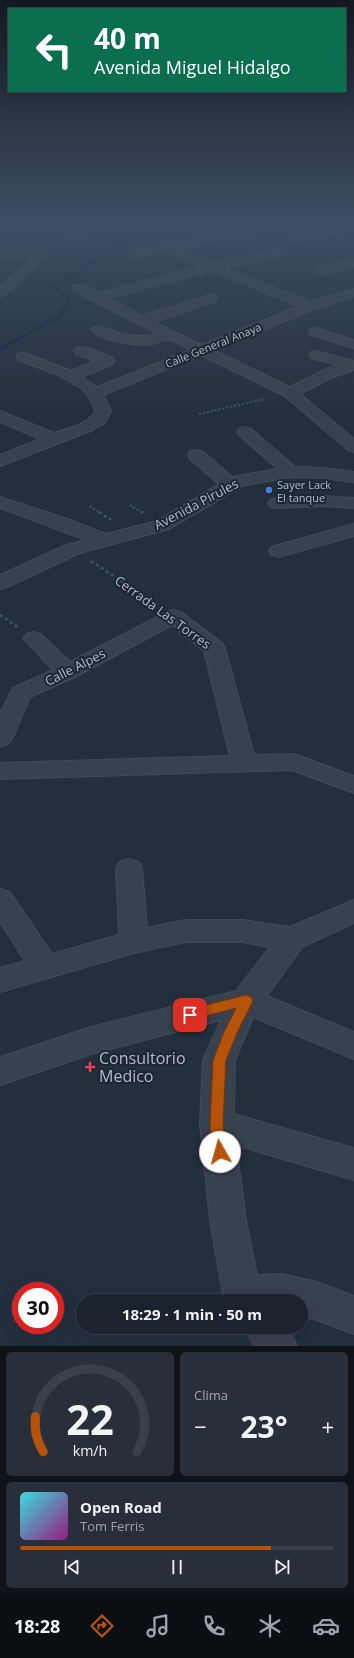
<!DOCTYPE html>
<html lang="es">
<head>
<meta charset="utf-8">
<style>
  :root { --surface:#1b232e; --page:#282f3a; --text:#f1f3f6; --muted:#a0a4aa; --line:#39404a; --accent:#b45309 }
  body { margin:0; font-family:"Open Sans",sans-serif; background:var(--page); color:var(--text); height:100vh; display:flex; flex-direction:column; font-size:15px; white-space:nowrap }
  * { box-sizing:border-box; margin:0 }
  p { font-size:13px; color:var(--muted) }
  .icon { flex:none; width:22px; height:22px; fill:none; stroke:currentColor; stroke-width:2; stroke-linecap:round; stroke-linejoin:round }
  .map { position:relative; height:1346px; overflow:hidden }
  .side { display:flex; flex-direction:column; gap:6px; padding:6px; background:#0f1319; flex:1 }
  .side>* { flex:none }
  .banner { position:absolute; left:8px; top:8px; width:338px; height:84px; border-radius:0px; box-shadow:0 4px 16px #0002,0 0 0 1px var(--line); background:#0b6e4f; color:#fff; overflow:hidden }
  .speed { position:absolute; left:12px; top:1282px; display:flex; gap:8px; font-size:20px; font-weight:700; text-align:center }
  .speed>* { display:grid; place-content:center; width:52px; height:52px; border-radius:50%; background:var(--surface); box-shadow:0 4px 16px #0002,0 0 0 1px var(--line); line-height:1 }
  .speed .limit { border:6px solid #d22; background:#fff; color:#111 }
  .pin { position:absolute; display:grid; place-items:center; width:34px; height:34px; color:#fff; margin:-17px; border-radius:8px; box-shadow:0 2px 6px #0006 }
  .me { position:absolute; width:44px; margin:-22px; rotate:353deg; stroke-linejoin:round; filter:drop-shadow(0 0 3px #0008) }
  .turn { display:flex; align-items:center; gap:14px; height:84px; padding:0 20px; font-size:18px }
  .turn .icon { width:52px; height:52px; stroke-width:2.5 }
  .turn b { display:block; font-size:28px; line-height:34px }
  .big { font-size:30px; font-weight:700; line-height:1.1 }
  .side .card { flex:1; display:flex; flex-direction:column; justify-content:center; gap:6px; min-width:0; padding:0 14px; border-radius:6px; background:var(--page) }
  .side .dial { align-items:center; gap:0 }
  .dial svg { height:104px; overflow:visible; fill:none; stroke:var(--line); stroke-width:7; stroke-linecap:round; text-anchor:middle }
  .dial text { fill:var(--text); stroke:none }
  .song { display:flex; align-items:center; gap:12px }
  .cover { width:48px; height:48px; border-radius:6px; background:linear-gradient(135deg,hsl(180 70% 55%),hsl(310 70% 35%)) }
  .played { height:4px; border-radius:2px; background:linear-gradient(90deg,var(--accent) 80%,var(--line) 80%) }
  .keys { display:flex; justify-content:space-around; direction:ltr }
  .heat { display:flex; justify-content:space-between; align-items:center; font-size:22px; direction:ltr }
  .side .tiles { flex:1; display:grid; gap:6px; grid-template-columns:1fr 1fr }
  .card:last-child { grid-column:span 2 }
  .trip { position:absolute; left:76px; top:1294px; width:232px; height:40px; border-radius:20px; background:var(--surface); box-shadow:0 4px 16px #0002,0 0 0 1px var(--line); font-weight:700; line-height:40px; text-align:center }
  .tabs { display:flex; height:64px; justify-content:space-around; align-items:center; background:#0b0e12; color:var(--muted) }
  .tabs .icon { width:28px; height:28px }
  .tabs .current { color:var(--accent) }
  .tabs b { font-size:18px; color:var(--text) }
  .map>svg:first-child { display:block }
</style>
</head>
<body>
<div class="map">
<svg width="354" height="1346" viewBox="0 0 354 1346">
  <rect width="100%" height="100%" fill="#242f3e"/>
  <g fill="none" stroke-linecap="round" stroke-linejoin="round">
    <polyline stroke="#17263c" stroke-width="4" points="0,349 59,317 69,300 54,286 89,266 105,251 122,241 175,223"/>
    <g stroke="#414a57" stroke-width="2">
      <g id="minor">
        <polygon points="29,223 49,223 89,234 91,236 85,239 30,225"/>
        <path d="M247 230 251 231 253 233 251 235 178 248 214 263 284 248 288 249 290 251 288 253 225 268 311 302 354 289V297L315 309 213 350 290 387 322 371 338 365 311 358 309 355 311 352 316 351 354 361V370L333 377 300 394 354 439V452L348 450 285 396 201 355 103 395 111 411 105 423 93 430 0 466V455L40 439 0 422V411L54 433C68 428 89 425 95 411 93 406 92 401 89 397 78 380 37 367 18 360L16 357 18 354 23 353 28 354 71 371 95 361 76 354 74 351 76 348C87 345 102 354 113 358L115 361 113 364 82 377 97 387 190 350C184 347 176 341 170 340 165 339 157 343 152 344 138 346 101 342 92 330L94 327C105 325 115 333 125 335 136 337 147 336 158 334L74 291 72 288 74 285H82L99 293 201 266 165 251 134 257 130 256 128 254 130 252 134 251 204 236ZM212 271 299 306 202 345 153 322 216 301 218 298 216 295H208L142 316 109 298Z"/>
        <polygon points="342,231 348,234 346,236 289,242 283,239 289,236"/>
        <polygon points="0,250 43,251 47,252 49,254 4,296 0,297 0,286 33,257 0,256"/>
        <polygon points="354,259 354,267 322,274 318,273 316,270 318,267"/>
        <polygon points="316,328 354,340 354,348 311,335 309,332 311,329"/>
        <polygon points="245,427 251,429 295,467 323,468 354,472 354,482 323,478 291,477 242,486 169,529 80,553 7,587 0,589 0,575 66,545 86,540 0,508 0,497 70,520 106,534 157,521 219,484 190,459 188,455 190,451 196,450 202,451 232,477 278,469 239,435 237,432 239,429"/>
        <polygon points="322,496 354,498 354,508 322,506 277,508 271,507 268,503 271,499 277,498"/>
        <polygon points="354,524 354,536 278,557 271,555 269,551 271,547"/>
        <polygon points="174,610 181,612 222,643 225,648 254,755 294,754 354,776 354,793 292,770 0,779 0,763 230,756 204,651 172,625 75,677 30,697 12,739 8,744 0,747 0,714 13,688 53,670 27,642 23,638 27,634 34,632 41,634 70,662 167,612"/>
        <polygon points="129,859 139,862 142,869 147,928 185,920 243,920 290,927 354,900 354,923 302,947 267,996 354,1032 354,1059 253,1017 235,1060 234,1114 354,1148 354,1180 236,1145 246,1220 257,1275 281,1274 317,1282 354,1296 354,1334 317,1320 301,1316 301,1301 226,1301 223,1295 210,1220 200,1124 203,1060 221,1020 91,1054 0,1085 0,1057 91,1027 236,991 270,947 243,942 185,942 134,953 0,992 0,968 25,961 0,922 0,889 10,892 52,954 119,935 116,869 119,862"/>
        <polygon points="245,1327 288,1327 297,1346 254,1346"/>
      </g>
    </g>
    <g stroke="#3f5557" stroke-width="2" stroke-dasharray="2 2" stroke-linecap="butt">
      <polyline points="199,414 264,399"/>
      <polyline points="130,505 143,513"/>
      <polyline points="90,506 100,513"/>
    </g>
    <g stroke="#3f5557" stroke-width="2.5" stroke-dasharray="3 3" stroke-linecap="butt">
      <polyline points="99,512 111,520"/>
      <polyline points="141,512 143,513"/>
      <polyline points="91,561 157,605"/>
      <polyline points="0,615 19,628"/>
    </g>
    <polyline stroke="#3f5557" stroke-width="4" stroke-dasharray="4.5 4.5" stroke-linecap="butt" points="153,1300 213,1297"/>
    <use href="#minor" fill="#38414e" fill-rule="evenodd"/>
  </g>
  <linearGradient id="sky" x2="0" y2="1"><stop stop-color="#141a22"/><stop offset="0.54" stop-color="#3f4d63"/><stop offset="1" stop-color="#3f4d63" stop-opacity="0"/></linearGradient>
  <rect width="354" height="412" fill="url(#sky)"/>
  <polygon fill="#b45309" stroke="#753606" points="246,995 251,997 253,1001 237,1033 226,1060 223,1124 227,1152 225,1156 220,1158 215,1156 213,1152 210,1124 213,1060 224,1032 236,1008 190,1020 185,1018 183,1015 185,1011 190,1009"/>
  <circle fill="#3f7fe0" stroke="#1d2633" stroke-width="1.5" cx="269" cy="490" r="4"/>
  <path fill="#e0444e" stroke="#1d2633" stroke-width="1.5" d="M88 1061h4v4h4v4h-4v4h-4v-4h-4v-4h4z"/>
  <g text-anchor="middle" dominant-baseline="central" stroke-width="4" stroke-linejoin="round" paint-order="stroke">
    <g font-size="11" fill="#b4bcc9" stroke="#1d2633">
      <text transform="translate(213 345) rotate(-22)">Calle General Anaya</text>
    </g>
    <g font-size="11" fill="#b4bcc9" stroke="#1d2633" text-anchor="start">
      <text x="277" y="484">Sayer Lack<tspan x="277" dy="13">El tanque</tspan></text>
    </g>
    <g font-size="13" fill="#b4bcc9" stroke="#1d2633">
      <text transform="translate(196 504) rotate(-28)">Avenida Pirules</text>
      <text transform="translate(163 612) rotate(36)">Cerrada Las Torres</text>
      <text transform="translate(75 667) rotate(-27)">Calle Alpes</text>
    </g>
    <g font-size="16" fill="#b4bcc9" stroke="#1d2633" text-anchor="start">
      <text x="99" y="1058">Consultorio<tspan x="99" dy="18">Medico</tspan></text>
    </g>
  </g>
</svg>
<div class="speed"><div class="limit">30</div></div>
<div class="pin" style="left:190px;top:1015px;background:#d93025"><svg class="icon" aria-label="arrive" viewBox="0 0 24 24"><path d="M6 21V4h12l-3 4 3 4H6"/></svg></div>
<svg class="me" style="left:220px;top:1152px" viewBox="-20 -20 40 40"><circle r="19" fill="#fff"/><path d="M0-13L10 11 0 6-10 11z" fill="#b45309"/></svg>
<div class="trip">18:29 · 1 min · 50 m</div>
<div class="banner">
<div class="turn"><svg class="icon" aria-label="left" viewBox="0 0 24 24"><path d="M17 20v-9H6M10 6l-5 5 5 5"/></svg><div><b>40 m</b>Avenida Miguel Hidalgo</div></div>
</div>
</div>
<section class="side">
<div class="tiles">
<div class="card dial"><svg viewBox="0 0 100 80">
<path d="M14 69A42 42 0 1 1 86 69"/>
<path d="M14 69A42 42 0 0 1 8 42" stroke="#b45309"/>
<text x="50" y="56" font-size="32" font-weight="700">22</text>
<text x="50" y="72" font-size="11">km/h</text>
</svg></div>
<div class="card"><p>Clima</p>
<div class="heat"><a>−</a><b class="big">23°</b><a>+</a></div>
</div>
<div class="card">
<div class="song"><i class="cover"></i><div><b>Open Road</b><p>Tom Ferris</p></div></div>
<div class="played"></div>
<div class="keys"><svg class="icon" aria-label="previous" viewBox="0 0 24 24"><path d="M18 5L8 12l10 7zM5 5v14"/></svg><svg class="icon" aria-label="pause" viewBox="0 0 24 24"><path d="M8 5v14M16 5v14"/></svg><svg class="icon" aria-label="next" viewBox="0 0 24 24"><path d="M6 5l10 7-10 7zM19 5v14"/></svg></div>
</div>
</div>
</section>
<nav class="tabs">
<b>18:28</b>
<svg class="icon current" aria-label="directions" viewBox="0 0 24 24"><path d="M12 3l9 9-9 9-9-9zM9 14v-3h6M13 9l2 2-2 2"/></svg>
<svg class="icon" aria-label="music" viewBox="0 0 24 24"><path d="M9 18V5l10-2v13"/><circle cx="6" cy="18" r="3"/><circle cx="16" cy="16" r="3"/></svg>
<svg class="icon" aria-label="phone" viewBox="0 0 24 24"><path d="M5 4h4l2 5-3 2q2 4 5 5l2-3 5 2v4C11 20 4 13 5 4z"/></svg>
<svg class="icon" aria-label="climate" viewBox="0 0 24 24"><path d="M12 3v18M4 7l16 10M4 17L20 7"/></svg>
<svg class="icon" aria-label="car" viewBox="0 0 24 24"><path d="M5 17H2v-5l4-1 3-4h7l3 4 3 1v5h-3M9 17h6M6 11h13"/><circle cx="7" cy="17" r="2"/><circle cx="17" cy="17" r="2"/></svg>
</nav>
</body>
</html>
